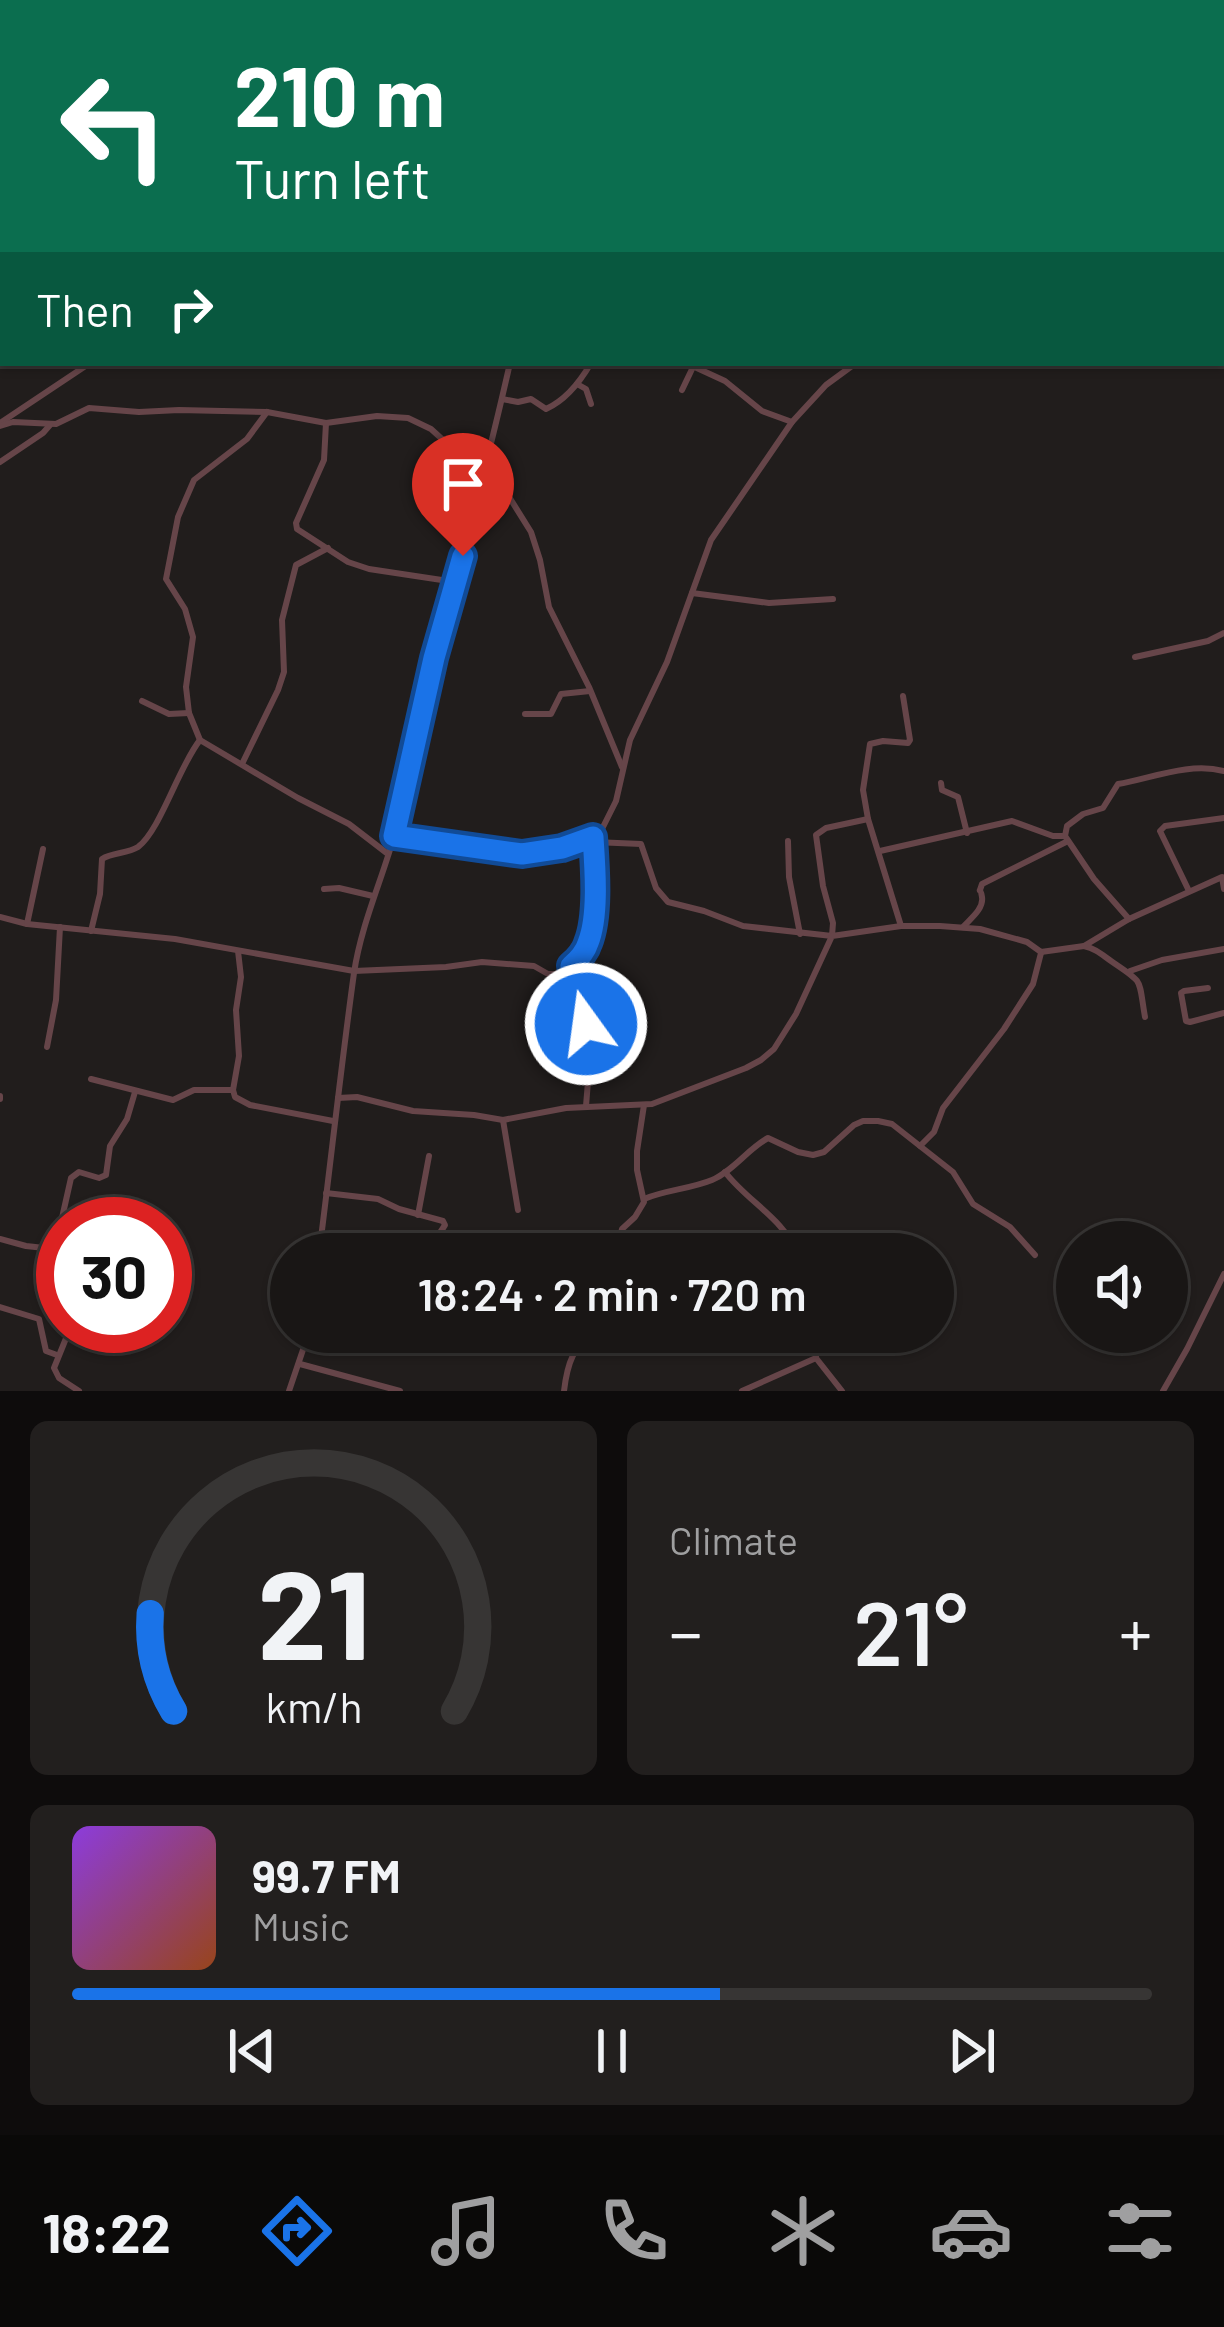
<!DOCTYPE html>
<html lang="en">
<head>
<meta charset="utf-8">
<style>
  :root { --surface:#191615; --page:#221f1e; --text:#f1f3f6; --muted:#9f9fa0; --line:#373534; --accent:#1a73e8 }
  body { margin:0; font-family:Barlow,sans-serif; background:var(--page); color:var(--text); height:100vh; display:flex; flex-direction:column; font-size:45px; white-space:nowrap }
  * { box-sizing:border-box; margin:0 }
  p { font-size:39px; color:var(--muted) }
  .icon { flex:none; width:66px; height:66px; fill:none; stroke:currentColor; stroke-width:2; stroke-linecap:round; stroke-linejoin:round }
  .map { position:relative; height:1391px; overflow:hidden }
  .sheet { display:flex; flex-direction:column; gap:30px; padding:30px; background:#0e0c0c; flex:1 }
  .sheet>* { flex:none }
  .top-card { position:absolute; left:0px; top:0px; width:1224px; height:366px; box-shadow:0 3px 9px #0004,0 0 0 3px var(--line); background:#0b6e4f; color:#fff; overflow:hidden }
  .controls { position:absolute; left:1056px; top:1221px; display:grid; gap:24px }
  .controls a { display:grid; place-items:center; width:132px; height:132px; border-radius:50%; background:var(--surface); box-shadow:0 3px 9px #0004,0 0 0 3px var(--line); font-size:60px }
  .speed { position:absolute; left:36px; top:1197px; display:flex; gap:24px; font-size:60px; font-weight:700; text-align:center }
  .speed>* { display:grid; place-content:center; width:156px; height:156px; border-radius:50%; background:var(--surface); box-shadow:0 3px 9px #0004,0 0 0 3px var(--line); line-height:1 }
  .speed .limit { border:18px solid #d22; background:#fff; color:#111 }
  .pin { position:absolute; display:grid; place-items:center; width:102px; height:102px; color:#fff; margin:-123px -51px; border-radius:50% 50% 50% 0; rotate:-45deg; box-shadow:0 0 12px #0007 }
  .pin .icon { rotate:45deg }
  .me { position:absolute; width:132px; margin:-66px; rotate:346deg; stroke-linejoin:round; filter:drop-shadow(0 0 9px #0008) }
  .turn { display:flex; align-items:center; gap:42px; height:252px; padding:0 36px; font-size:54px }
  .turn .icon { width:156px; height:156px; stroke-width:2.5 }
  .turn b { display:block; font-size:84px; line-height:102px }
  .then { display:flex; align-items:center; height:114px; padding:0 36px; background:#0003; gap:24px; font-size:45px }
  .big { font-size:90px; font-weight:600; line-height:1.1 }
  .sheet .tile { flex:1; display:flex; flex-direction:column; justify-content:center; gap:18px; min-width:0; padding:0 42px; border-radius:18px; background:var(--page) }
  .sheet .dial { align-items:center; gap:0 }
  .dial svg { height:312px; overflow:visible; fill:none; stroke:var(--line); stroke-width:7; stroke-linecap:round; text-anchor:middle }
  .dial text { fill:var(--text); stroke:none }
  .song { display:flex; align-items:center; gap:36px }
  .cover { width:144px; height:144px; border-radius:18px; background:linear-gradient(135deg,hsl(270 70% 55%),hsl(20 70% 35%)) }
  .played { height:12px; border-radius:6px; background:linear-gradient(90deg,var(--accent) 60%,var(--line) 60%) }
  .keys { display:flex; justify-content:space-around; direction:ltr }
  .heat { display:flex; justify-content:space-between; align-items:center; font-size:66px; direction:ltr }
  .sheet .tiles { flex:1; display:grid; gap:30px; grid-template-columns:1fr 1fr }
  .tile:last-child { grid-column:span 2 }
  .trip { position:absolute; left:270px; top:1233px; width:684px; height:120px; border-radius:60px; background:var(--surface); box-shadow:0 3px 9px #0004,0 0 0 3px var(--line); font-weight:600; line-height:120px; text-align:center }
  .menu { display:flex; height:192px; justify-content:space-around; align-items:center; background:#0a0908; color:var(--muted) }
  .menu .icon { width:84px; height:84px }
  .menu .current { color:var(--accent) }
  .menu b { font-size:54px; color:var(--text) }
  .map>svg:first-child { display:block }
</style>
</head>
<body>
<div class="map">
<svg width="1224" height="1391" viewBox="0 0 1224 1391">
  <rect width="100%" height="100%" fill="#211d1c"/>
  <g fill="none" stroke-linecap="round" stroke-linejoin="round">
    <g stroke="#664549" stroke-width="6">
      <polyline points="680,3 682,0"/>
      <polyline points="1221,208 1224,209"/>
      <polyline points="1221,323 1224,322"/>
      <polyline points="1221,345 1224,350"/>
      <polyline points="686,363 725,381 762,411 792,422"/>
      <polyline points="577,384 586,389 591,404"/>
      <polyline points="682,390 693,367"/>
      <path d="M502 399 518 402 531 399 546 409C566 400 580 382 591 363"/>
      <polyline points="267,412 247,439 194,480 178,517 166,579 185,609 193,637 186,687 189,713 200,740 298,798 349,824 388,854"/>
      <polyline points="0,423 90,363"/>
      <polyline points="326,423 324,460 296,523 297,529 348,562 369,569 455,582"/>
      <polyline points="0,426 13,422 56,424 89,408 139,412 179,410 267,412 326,423 377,416 408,418 431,429 442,439 457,443 467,456 484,470"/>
      <polyline points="486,460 531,532 540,560 549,607 589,687 622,767"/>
      <polyline points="0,462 43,433 50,425"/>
      <polyline points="692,593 769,603 833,599"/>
      <polyline points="1135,657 1208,641 1224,633"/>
      <polyline points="142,701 169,714 189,713"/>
      <polyline points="525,714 551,714 561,694 590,691"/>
      <polyline points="242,764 278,690 284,672 282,620 296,565 328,548"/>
      <polyline points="941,783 942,790 958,797 967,833"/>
      <polyline points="394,836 522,854 576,844 593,837 602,829 616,801 630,740 667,662 711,540 792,422 826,385 856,363"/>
      <polyline points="788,841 789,877 800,934"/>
      <polyline points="594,842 641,844 656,888 668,902 704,911 743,926 832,936 833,923 823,886 816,835 826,828 868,819"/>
      <polyline points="880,851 1012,821 1053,836 1065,836"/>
      <polyline points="324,889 339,888 373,896"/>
      <polyline points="1189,891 1160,831 1165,826 1224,818"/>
      <polyline points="0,917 27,924 175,939 354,971 446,967 482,962 534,966 548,974 556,974 571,966 581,956 588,943 594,895 593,837"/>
      <path d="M1129 919 1094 879 1065 836 1067 826 1083 814 1103 808 1118 784C1152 778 1189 762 1224 771"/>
      <polyline points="27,924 43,849"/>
      <polyline points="901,926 868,819 863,790 870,744 883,741 908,743 910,740 903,696"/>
      <path d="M963 927C970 919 984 909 982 897 980 884 978 897 982 884L1068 841"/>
      <path d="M91 931 100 894 102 859C113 852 127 854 138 847 160 831 179 766 200 740"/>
      <path d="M1084 946C1096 949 1101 954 1111 961 1145 984 1138 977 1145 1017"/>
      <polyline points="238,951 241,977 236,1010 239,1056 233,1090 235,1097 250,1105 333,1121"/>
      <polyline points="571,966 587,994 589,1008 586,1024 590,1057 586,1106"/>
      <polyline points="1130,971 1162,960 1224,949"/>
      <polyline points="1208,988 1184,991 1181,993 1186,1021 1190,1022 1224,1013"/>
      <polyline points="47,1047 56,1000 60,927"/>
      <polyline points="91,1079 173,1100 194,1090 233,1090"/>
      <polyline points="0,1096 0,1099"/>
      <polyline points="338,1098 357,1097 413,1111 474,1115 503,1120 566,1108 652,1104 746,1068 761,1060 774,1049 796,1014 832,936 901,926 940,926 980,929 1027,942 1041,952 1084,946 1129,919 1222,877 1224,889"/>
      <polyline points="503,1120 518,1210"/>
      <polyline points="920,1146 934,1132 943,1108 1004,1029 1033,984 1041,953"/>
      <path d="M725 1172C748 1202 783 1218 798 1254"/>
      <polyline points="326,1193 378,1199 399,1209 443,1221 445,1225 426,1254"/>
      <path d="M644 1199C665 1190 690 1189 712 1180 733 1171 748 1149 768 1138L798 1152 813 1155 824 1152 854 1125 863 1121H878L892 1124 953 1172 973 1204 1010 1227 1035 1255"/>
      <polyline points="418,1215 429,1156"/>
      <polyline points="0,1239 26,1246 63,1250"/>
      <polyline points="55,1249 71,1178 79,1172 99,1178 106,1175 110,1146 127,1119 135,1092"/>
      <path d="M319 1254C331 1160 341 1067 354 973 361 925 382 880 395 833 411 774 418 713 435 655 462 558 488 461 510 363"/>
      <polyline points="365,1254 365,1252"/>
      <polyline points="616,1254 622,1229 635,1217 644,1202 637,1170 637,1151 644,1105"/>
      <polyline points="165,1291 178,1298"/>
      <polyline points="0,1307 39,1319 46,1351 57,1355"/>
      <polyline points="71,1326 54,1368 59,1378 79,1391"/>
      <polyline points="333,1332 352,1342 360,1339 362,1332"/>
      <polyline points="816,1332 816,1358 842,1391"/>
      <polyline points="300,1364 400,1391"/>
      <polyline points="289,1391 309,1332"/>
      <path d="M564 1391C567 1366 573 1342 598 1332"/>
      <polyline points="742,1391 816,1358"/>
      <polyline points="1163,1391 1187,1349 1224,1274"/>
    </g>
    <g stroke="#ad6b73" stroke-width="10">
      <polyline points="148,3 151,0"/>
      <polyline points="0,99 3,98"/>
    </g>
  </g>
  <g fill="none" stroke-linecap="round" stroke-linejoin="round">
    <g stroke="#114b97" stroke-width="30">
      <path id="route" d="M463 556 434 658 394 836 522 854 562 848 593 837C595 867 599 916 588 943 585 953 578 960 571 966 582 985 593 1001 586 1024"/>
    </g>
    <use href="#route" stroke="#1a73e8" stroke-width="21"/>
  </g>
</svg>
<div class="controls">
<a><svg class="icon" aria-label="sound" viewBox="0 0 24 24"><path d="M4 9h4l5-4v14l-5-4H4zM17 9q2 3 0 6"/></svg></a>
</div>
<div class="speed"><div class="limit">30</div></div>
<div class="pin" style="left:463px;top:556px;background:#d93025"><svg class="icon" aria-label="arrive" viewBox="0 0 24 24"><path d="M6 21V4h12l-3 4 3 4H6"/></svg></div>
<svg class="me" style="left:586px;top:1024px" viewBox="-20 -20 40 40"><circle r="17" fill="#1a73e8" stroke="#fff" stroke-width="3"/><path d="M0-11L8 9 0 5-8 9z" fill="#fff"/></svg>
<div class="trip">18:24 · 2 min · 720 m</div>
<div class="top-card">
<div class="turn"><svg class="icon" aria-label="left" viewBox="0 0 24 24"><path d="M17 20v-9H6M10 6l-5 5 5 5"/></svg><div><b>210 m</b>Turn left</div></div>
<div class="then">Then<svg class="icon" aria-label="right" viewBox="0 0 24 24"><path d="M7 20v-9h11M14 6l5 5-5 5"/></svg></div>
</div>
</div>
<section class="sheet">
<div class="tiles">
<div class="tile dial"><svg viewBox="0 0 100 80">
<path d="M14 69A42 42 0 1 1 86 69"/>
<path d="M14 69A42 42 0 0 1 8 44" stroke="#1a73e8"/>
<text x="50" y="56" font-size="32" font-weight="700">21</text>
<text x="50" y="72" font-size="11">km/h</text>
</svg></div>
<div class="tile"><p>Climate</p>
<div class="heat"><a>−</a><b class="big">21°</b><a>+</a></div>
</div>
<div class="tile">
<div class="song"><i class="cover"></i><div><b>99.7 FM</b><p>Music</p></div></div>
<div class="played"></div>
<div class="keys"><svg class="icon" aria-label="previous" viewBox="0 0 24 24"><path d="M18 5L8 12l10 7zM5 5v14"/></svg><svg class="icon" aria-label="pause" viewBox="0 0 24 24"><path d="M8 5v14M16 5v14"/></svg><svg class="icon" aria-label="next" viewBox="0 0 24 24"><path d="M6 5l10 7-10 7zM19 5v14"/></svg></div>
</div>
</div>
</section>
<nav class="menu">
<b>18:22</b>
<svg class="icon current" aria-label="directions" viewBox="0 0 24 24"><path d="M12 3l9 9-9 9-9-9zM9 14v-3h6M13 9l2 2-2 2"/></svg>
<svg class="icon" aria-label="music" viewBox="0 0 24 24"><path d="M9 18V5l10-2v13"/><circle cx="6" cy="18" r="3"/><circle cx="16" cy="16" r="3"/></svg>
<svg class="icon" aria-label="phone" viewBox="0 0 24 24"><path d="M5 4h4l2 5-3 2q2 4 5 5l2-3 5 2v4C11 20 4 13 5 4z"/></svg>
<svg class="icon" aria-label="climate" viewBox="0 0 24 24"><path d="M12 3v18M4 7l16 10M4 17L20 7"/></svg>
<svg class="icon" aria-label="car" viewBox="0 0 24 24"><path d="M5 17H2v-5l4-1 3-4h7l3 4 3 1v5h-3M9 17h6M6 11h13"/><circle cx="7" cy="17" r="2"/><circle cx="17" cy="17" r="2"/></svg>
<svg class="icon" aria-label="filters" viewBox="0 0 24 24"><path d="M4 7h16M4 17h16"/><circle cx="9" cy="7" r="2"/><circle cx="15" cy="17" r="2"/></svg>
</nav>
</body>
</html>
